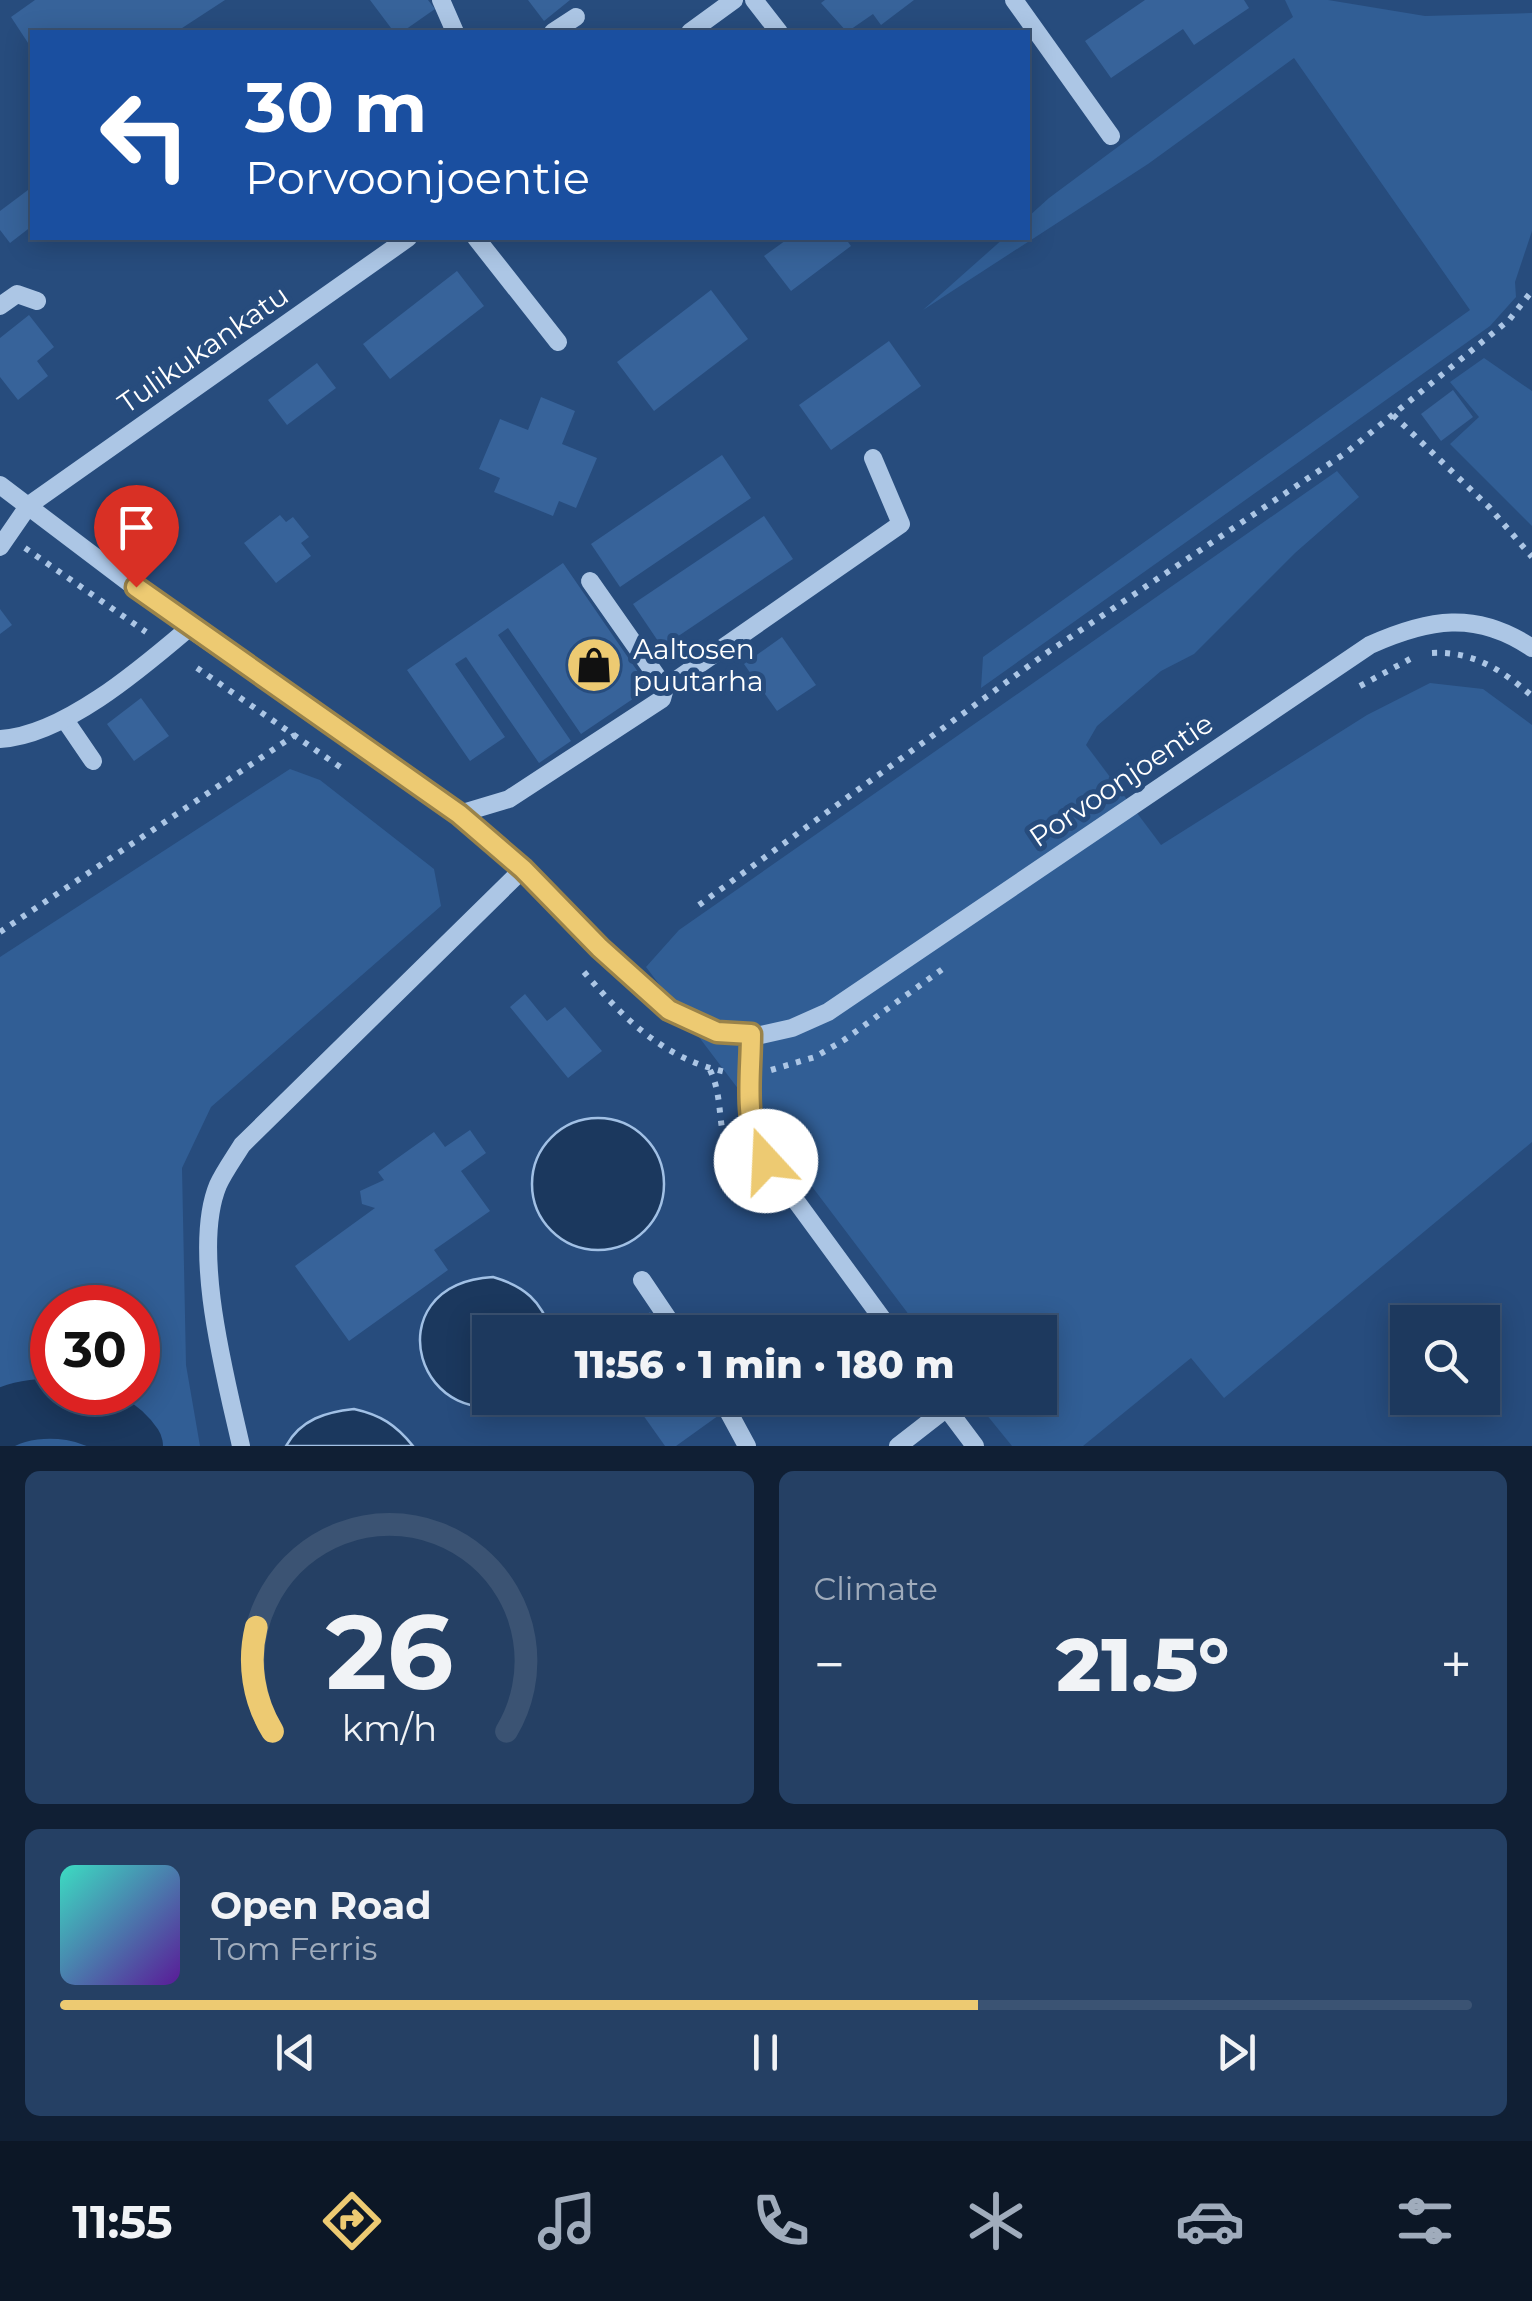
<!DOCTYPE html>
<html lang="en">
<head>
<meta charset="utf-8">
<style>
  :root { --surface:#1d395e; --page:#254064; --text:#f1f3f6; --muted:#a0acbc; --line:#3b5373; --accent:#edca72 }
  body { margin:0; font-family:Montserrat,sans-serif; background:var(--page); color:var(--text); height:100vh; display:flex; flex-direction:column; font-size:38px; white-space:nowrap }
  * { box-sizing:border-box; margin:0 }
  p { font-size:32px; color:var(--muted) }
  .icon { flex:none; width:55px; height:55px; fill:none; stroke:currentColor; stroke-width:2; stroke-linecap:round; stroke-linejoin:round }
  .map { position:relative; height:1446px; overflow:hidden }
  .sheet { display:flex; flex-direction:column; gap:25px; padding:25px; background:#101f34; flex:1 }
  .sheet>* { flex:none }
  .guide { position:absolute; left:30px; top:30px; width:1000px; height:210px; border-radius:0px; box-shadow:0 5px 25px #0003,0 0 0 2px var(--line); background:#1a4fa0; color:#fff; overflow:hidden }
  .tools { position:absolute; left:1390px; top:1305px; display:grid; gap:20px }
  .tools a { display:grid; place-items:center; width:110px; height:110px; border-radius:0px; background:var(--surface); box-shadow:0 5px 25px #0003,0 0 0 2px var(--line); font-size:50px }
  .speed { position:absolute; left:30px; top:1285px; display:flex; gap:20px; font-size:50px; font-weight:700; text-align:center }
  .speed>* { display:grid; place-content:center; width:130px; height:130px; border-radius:50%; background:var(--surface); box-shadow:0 5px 25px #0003,0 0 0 2px var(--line); line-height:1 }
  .speed .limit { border:15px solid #d22; background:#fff; color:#111 }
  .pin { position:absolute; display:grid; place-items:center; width:85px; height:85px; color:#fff; margin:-102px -42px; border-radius:50% 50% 50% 0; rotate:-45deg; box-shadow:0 0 10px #0007 }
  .pin .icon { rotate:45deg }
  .me { position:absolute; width:110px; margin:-55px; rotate:340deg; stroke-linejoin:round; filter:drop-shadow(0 0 8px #0008) }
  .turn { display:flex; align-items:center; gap:35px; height:210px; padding:0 50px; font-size:45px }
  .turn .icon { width:130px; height:130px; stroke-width:2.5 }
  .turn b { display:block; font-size:70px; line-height:85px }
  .big { font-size:75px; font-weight:800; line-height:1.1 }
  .sheet .tile { flex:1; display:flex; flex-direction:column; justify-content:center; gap:15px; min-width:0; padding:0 35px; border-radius:15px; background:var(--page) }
  .sheet .dial { align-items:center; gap:0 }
  .dial svg { height:260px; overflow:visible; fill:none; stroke:var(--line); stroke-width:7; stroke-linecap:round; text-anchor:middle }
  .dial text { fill:var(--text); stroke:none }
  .song { display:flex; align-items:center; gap:30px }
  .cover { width:120px; height:120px; border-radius:15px; background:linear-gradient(135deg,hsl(170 70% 55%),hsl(270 70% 35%)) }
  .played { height:10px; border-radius:5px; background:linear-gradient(90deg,var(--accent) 65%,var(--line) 65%) }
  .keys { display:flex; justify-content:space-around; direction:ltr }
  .heat { display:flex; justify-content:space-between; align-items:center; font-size:55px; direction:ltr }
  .sheet .tiles { flex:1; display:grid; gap:25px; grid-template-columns:1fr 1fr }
  .tile:last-child { grid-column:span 2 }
  .trip { position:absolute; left:472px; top:1315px; width:585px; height:100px; border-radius:0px; background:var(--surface); box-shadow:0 5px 25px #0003,0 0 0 2px var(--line); font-weight:800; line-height:100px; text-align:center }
  .menu { display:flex; height:160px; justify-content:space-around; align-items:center; background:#0c1726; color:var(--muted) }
  .menu .icon { width:70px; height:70px }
  .menu .on { color:var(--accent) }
  .menu b { font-size:45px; color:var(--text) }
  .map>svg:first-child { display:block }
</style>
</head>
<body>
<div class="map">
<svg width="1532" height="1446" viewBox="0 0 1532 1446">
  <rect width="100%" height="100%" fill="#274c7d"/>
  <g fill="#315e95" fill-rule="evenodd">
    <polygon points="1285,0 1328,0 1425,16 1532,13 1532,231 1515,282 1516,297 1490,326 981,688 983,657 1470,310 1294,58 1148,164 923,310 1004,238 1028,238 1028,217 1049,198 1293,17"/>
    <polygon points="1484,358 1532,391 1532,526 1450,444 1479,417 1450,382"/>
    <polygon points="1337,471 1359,497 1295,553 1194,654 1161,671 1097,726 1086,745 1161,845 1367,715 1430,683 1483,689 1532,725 1532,1142 1224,1398 1191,1358 1083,1446 1012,1446 973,1398 1040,1398 1040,1332 922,1332 646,967 679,930"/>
    <path d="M290 769 320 780 434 869 441 906 211 1107 182 1168 186 1365 200 1446H0V957ZM52 1308H138V1392H52Z"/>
  </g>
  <g fill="#1b385e" stroke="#a1c0e5" stroke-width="2.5">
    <circle cx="598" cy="1184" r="66"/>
    <path d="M493 1277C524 1286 542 1301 551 1332H490V1398H526C417 1446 370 1284 493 1277Z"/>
    <path d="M354 1409C381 1415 396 1425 413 1446H286C301 1419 326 1412 354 1409Z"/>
  </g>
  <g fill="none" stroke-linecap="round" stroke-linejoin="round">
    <path stroke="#1b385e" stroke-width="60" d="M0 1420C39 1399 107 1407 133 1446"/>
  </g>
  <g fill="#37639a">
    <polygon points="35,0 225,0 176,32 32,32 32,49 11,17"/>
    <polygon points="370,0 428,0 435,9 402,32 394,32"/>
    <polygon points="528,0 570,0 544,21"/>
    <polygon points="825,0 914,0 881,25 873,14 847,32 821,3"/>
    <polygon points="1145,0 1244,0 1249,8 1194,45 1183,29 1111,78 1085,41"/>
    <polygon points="32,187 32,226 10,243 0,230 0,211"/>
    <polygon points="789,238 845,238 851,246 791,291 764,256"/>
    <polygon points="457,271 484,306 390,379 363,344"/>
    <polygon points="711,290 748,339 654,411 617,362"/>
    <polygon points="29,315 54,347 37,361 48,376 18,400 0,377 0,338"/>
    <polygon points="889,341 921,386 831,450 799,405"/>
    <polygon points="317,363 336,388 287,425 268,400"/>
    <polygon points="1453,390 1473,417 1441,441 1421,414"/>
    <polygon points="541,397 575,411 562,444 597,458 576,508 559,501 553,516 494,492 500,478 479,469 500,419 528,430"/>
    <polygon points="722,455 751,498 620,587 591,544"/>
    <polygon points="280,515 286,522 293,517 309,537 301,543 311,556 276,583 244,543"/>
    <polygon points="764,516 793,559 662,647 633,604"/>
    <polygon points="563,563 649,688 581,734 508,628 498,635 571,741 539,763 466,657 455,664 505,737 470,761 407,670"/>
    <polygon points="0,609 12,625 0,634"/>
    <polygon points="782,637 816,685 777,711 744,664"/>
    <polygon points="141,698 169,736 134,761 107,724"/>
    <polygon points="525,994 547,1021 565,1007 602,1051 568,1078 510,1007"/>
    <polygon points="470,1130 486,1153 461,1171 490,1211 434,1250 448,1270 349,1341 295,1266 375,1208 362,1204 360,1191 384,1180 378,1172 434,1132 445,1147"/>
    <polygon points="650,1312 665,1332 633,1332 629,1328"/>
    <polygon points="631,1398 711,1398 722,1413 676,1446 665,1446"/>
  </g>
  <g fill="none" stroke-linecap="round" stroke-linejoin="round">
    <g stroke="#acc6e5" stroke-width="6" stroke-dasharray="5 8" stroke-linecap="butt">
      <polyline points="1393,415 1489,507 1532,557"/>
      <polyline points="25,548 146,632"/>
      <path d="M1432 653C1473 651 1502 670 1532 696"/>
      <polyline points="197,668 343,769"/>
      <polyline points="1360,686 1410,659"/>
      <polyline points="699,905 1048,652 1347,452 1509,320 1532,291"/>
      <polyline points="0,932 295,735"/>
      <path d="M584 972C624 1019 664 1059 726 1072"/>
      <path d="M710 1070C725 1100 715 1134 734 1162"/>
      <polyline points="771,1070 815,1057 844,1040 944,968"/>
    </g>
    <g stroke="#acc6e5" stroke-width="18">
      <polyline points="441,0 455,32"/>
      <polyline points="754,0 779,32"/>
      <polyline points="1014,0 1111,136"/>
      <polyline points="553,32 576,17"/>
      <polyline points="690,32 734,0"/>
      <polyline points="476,238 558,342"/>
      <polyline points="0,306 17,294 37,301"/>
      <path d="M0 485 189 628 459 814 523 869 600 949 669 1010 717 1032 761 1035 792 1028 828 1012 1370 645C1428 619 1476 610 1532 648"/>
      <polyline points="0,547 29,505 408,238"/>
      <polyline points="590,581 665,688"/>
      <polyline points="65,720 93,761"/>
      <path d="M0 739C63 736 142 668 189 628"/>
      <polyline points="459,814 509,799 662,699 665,688 901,524 873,458"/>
      <polyline points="751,1034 749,1116 758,1149 892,1332"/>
      <polyline points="642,1280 677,1332"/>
      <polyline points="721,1398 747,1446"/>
      <polyline points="939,1398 975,1446"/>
      <path d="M241 1446C226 1379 191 1250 218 1185 224 1172 234 1158 242 1145L523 869"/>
      <polyline points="898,1446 947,1408"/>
    </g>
  </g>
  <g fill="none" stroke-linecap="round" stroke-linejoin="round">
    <g stroke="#9a834a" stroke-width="25">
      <path id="route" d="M136 587 459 814 523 869 600 948 669 1010 717 1032 751 1034C751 1079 742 1121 766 1161"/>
    </g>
    <use href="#route" stroke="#edca72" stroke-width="18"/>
  </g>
  <defs>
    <g id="shop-disc" transform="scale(2.875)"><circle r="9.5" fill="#edca72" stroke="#274c7d"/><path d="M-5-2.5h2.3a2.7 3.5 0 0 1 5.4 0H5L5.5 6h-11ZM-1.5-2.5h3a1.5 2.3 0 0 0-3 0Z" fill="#111"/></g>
  </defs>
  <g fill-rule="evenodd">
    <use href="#shop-disc" x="594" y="665"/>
  </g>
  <g text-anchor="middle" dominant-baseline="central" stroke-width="10" stroke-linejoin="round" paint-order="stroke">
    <g font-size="28" fill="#fff" stroke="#274c7d">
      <text transform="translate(203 349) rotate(-35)">Tulikukankatu</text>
      <text transform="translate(1121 780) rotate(-34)">Porvoonjoentie</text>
    </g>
    <g font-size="28" fill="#fff" stroke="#274c7d" text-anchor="start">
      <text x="633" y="649">Aaltosen<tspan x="633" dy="32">puutarha</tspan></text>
    </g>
  </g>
</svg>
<div class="tools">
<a><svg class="icon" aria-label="search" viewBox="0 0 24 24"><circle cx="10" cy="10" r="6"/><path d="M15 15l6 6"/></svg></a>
</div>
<div class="speed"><div class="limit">30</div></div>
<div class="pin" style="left:136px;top:587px;background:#d93025"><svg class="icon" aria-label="arrive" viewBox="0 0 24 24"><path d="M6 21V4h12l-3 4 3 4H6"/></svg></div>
<svg class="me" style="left:766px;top:1161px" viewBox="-20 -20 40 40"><circle r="19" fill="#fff"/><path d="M0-13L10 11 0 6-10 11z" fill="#edca72"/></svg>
<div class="trip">11:56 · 1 min · 180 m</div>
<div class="guide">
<div class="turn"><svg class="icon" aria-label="left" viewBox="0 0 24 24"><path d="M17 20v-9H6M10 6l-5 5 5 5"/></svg><div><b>30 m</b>Porvoonjoentie</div></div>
</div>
</div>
<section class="sheet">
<div class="tiles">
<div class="tile dial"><svg viewBox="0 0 100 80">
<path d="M14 69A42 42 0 1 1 86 69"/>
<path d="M14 69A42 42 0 0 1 9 37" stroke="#edca72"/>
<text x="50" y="56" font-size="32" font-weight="700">26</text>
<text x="50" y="72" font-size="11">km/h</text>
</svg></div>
<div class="tile"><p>Climate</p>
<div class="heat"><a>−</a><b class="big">21.5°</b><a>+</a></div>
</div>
<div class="tile">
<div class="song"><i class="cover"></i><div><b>Open Road</b><p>Tom Ferris</p></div></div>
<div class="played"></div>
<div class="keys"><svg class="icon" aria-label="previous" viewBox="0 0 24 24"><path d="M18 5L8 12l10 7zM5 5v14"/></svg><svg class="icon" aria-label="pause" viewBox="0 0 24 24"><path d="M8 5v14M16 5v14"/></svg><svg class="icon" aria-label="next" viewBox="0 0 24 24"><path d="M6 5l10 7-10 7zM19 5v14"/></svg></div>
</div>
</div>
</section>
<nav class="menu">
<b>11:55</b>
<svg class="icon on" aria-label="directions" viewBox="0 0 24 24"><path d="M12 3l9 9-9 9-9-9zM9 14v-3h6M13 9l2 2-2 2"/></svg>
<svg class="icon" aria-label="music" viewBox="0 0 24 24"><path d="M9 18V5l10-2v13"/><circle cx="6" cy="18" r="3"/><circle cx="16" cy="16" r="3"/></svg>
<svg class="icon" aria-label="phone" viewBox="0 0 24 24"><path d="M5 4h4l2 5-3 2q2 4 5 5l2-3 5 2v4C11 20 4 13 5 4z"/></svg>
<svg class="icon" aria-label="climate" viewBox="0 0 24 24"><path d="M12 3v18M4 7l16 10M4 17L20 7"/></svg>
<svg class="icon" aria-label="car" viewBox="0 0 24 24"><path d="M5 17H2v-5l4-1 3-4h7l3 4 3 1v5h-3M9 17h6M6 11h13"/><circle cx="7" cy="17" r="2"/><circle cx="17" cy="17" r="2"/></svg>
<svg class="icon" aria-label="filters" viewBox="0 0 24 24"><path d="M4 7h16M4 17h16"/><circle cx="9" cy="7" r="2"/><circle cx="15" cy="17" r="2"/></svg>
</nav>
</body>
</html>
